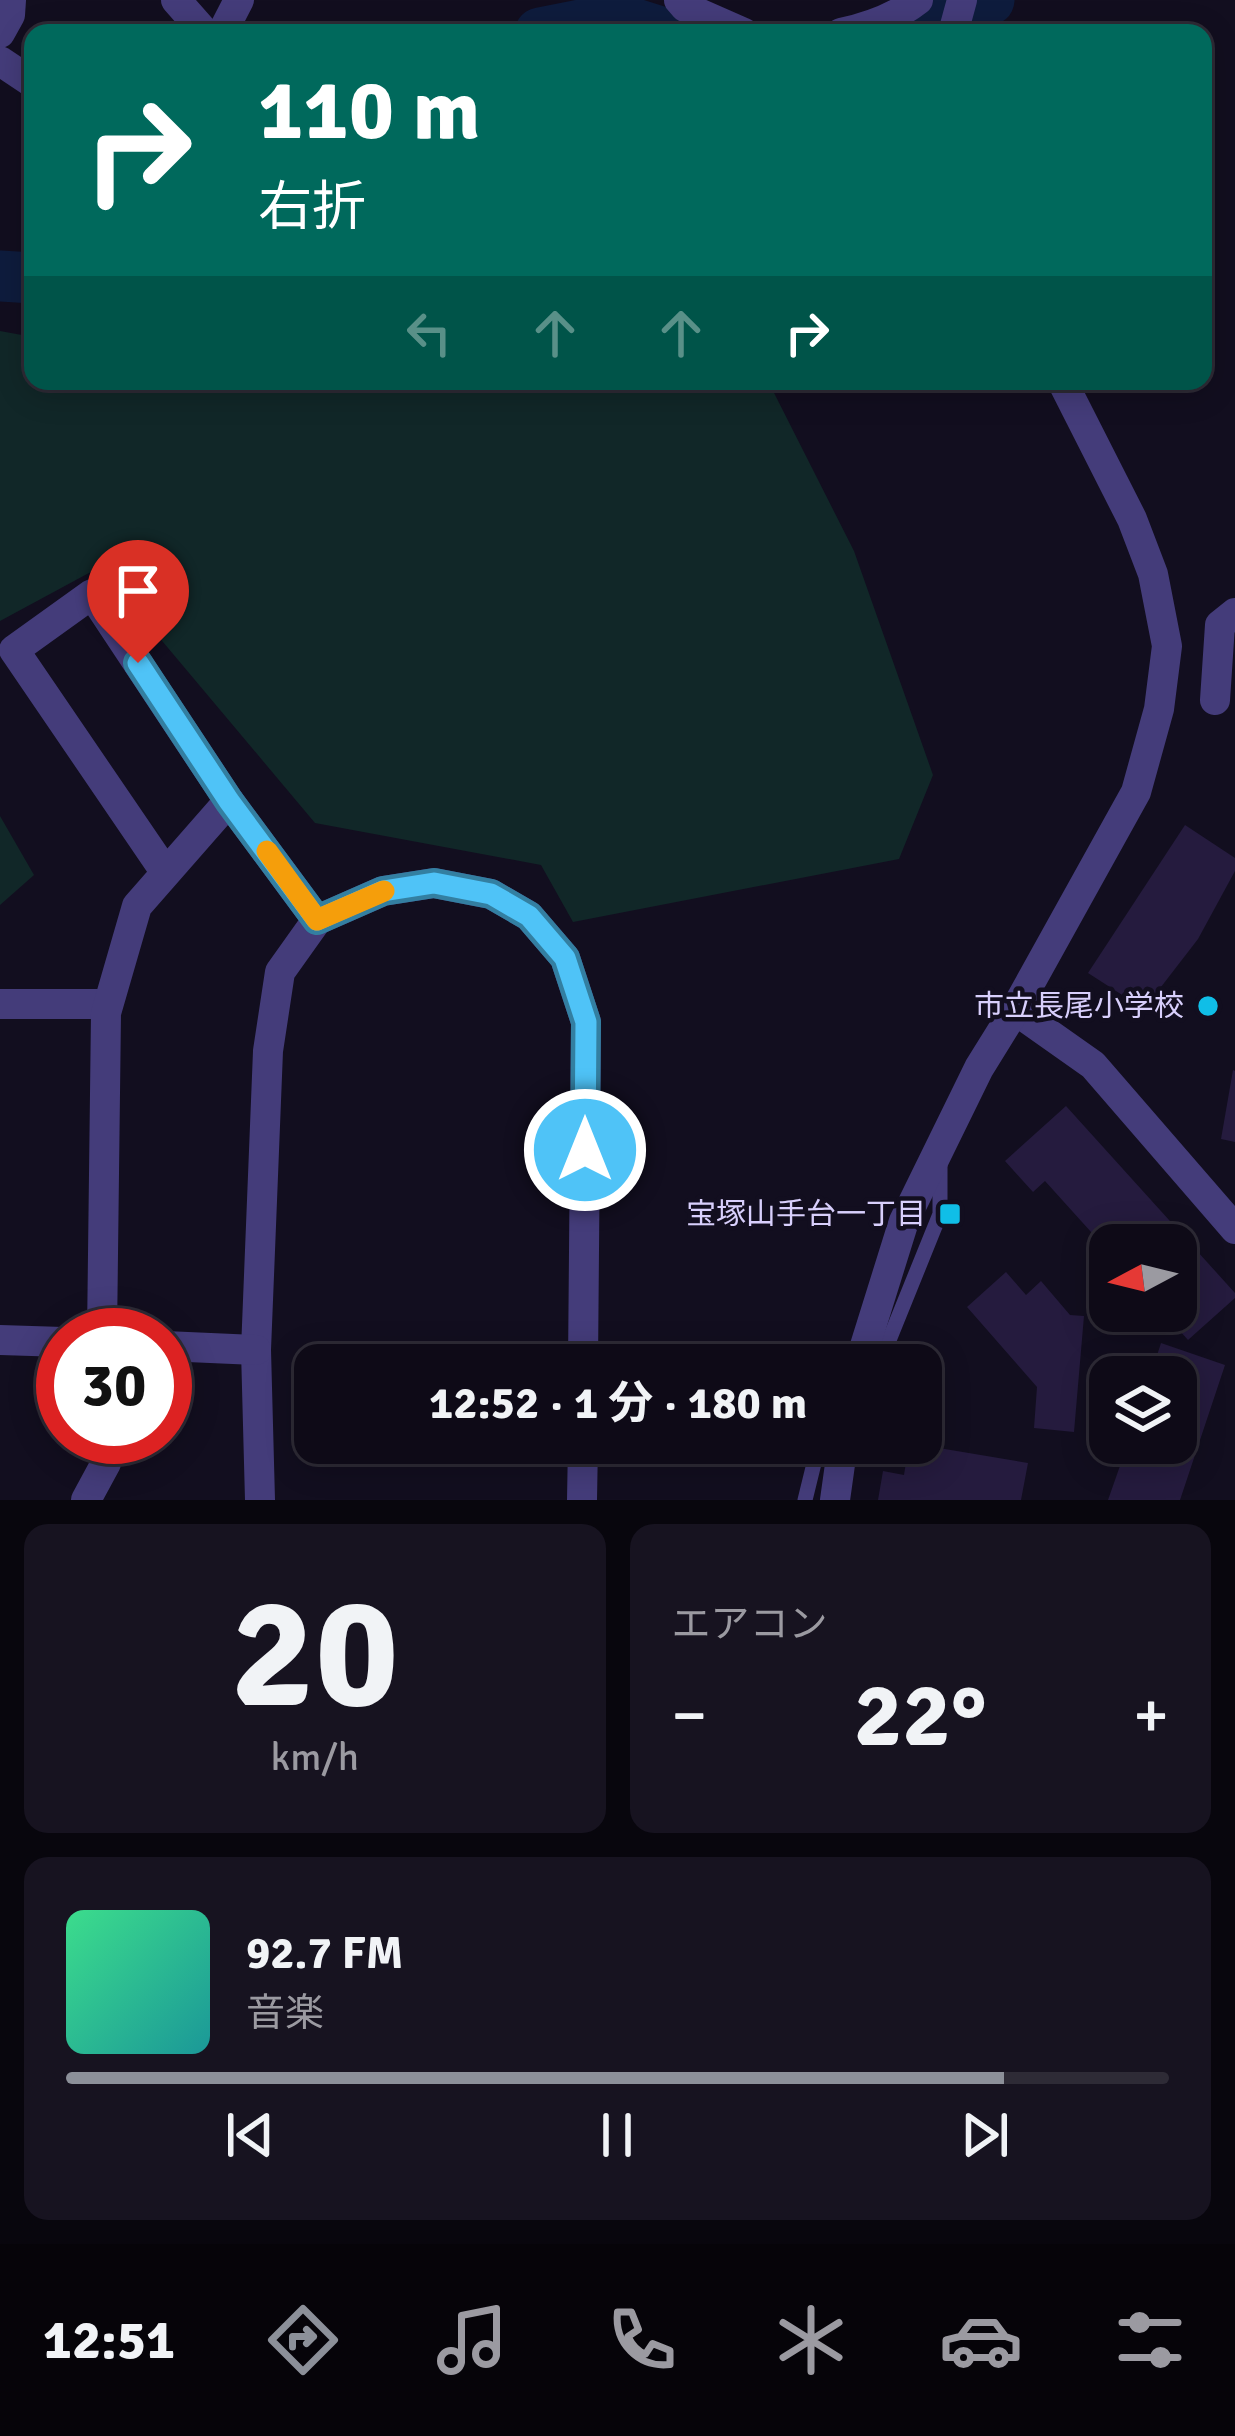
<!DOCTYPE html>
<html lang="ja">
<head>
<meta charset="utf-8">
<style>
  :root { --surface:#0e0a17; --page:#171320; --text:#f1f3f6; --muted:#9b9aa1; --line:#2e2b36; --accent:#8c9099 }
  body { margin:0; font-family:Signika,"Noto Sans JP",sans-serif; background:var(--page); color:var(--text); height:100vh; display:flex; flex-direction:column; font-size:45px; white-space:nowrap }
  * { box-sizing:border-box; margin:0 }
  p { font-size:39px; color:var(--muted) }
  .icon { flex:none; width:66px; height:66px; fill:none; stroke:currentColor; stroke-width:2; stroke-linecap:round; stroke-linejoin:round }
  .map { position:relative; height:1500px; overflow:hidden }
  .panel { display:flex; flex-direction:column; gap:24px; padding:24px; background:#08060d; flex:1 }
  .panel>* { flex:none }
  .banner { position:absolute; left:24px; top:24px; width:1188px; height:366px; border-radius:24px; box-shadow:0 6px 30px #0003,0 0 0 3px var(--line); background:#00695c; color:#fff; overflow:hidden }
  .needle { width:78px; rotate:263deg }
  .tools { position:absolute; left:1089px; top:1224px; display:grid; gap:24px }
  .tools a { display:grid; place-items:center; width:108px; height:108px; border-radius:24px; background:var(--surface); box-shadow:0 6px 30px #0003,0 0 0 3px var(--line); font-size:60px }
  .speed { position:absolute; left:36px; top:1308px; display:flex; gap:24px; font-size:60px; font-weight:700; text-align:center }
  .speed>* { display:grid; place-content:center; width:156px; height:156px; border-radius:50%; background:var(--surface); box-shadow:0 6px 30px #0003,0 0 0 3px var(--line); line-height:1 }
  .speed .limit { border:18px solid #d22; background:#fff; color:#111 }
  .pin { position:absolute; display:grid; place-items:center; width:102px; height:102px; color:#fff; margin:-123px -51px; border-radius:50% 50% 50% 0; rotate:-45deg; box-shadow:0 0 12px #0007 }
  .pin .icon { rotate:45deg }
  .me { position:absolute; width:132px; margin:-66px; rotate:0deg; stroke-linejoin:round; filter:drop-shadow(0 0 9px #0008) }
  .turn { display:flex; align-items:center; gap:42px; height:252px; padding:0 36px; font-size:54px }
  .turn .icon { width:156px; height:156px; stroke-width:2.5 }
  .turn b { display:block; font-size:84px; line-height:102px }
  .lanes { display:flex; align-items:center; height:114px; padding:0 36px; background:#0003; justify-content:center; gap:60px; direction:ltr }
  .lanes .off { opacity:.35 }
  .big { font-size:90px; font-weight:700; line-height:1.1 }
  .panel .widget { flex:1; display:flex; flex-direction:column; justify-content:center; gap:18px; min-width:0; padding:0 42px; border-radius:24px; background:var(--page) }
  .panel .dial { align-items:center; gap:0 }
  .dial b { font-size:156px; line-height:1 }
  .song { display:flex; align-items:center; gap:36px }
  .cover { width:144px; height:144px; border-radius:18px; background:linear-gradient(135deg,hsl(150 70% 55%),hsl(180 70% 35%)) }
  .played { height:12px; border-radius:6px; background:linear-gradient(90deg,var(--accent) 85%,var(--line) 85%) }
  .keys { display:flex; justify-content:space-around; direction:ltr }
  .heat { display:flex; justify-content:space-between; align-items:center; font-size:66px; direction:ltr }
  .panel .tiles { flex:1; display:grid; gap:24px; grid-template-columns:1fr 1fr }
  .widget:last-child { grid-column:span 2 }
  .trip { position:absolute; left:294px; top:1344px; width:648px; height:120px; border-radius:24px; background:var(--surface); box-shadow:0 6px 30px #0003,0 0 0 3px var(--line); font-weight:700; line-height:120px; text-align:center }
  .menu { display:flex; height:192px; justify-content:space-around; align-items:center; background:#060409; color:var(--muted) }
  .menu .icon { width:84px; height:84px }
  .menu .selected { color:var(--accent) }
  .menu b { font-size:54px; color:var(--text) }
  .map>svg:first-child { display:block }
</style>
</head>
<body>
<div class="map">
<svg width="1235" height="1500" viewBox="0 0 1235 1500">
  <rect width="100%" height="100%" fill="#120e1f"/>
  <g fill="#112728">
    <polygon points="0,331 33,337 33,381 768,381 854,551 933,775 899,859 573,922 541,865 315,823 100,567 0,621"/>
    <polygon points="0,816 34,875 0,905"/>
  </g>
  <g fill="none" stroke-linecap="round" stroke-linejoin="round">
    <g stroke="#0e1c3d" stroke-width="51">
      <polyline points="540,33 616,18 664,33"/>
      <polyline points="893,33 989,0"/>
      <polyline points="0,276 33,278"/>
    </g>
  </g>
  <g fill="#251b3e">
    <polygon points="1185,825 1235,858 1235,871 1198,939 1144,1009 1088,973"/>
    <polygon points="1233,1070 1235,1071 1235,1142 1221,1139"/>
    <polygon points="1066,1106 1235,1293 1235,1298 1188,1340 1162,1311 1176,1311 1176,1245 1110,1245 1110,1253 1045,1181 1033,1192 1005,1161"/>
    <polygon points="1006,1272 1026,1295 1041,1281 1070,1315 1084,1316 1074,1432 1034,1428 1037,1387 967,1307"/>
    <polygon points="1161,1343 1225,1365 1180,1500 1108,1500 1128,1443 1176,1443 1176,1377 1150,1377"/>
    <polygon points="909,1443 1028,1463 1021,1500 878,1500 883,1471 904,1475"/>
  </g>
  <g fill="none" stroke-linecap="round" stroke-linejoin="round">
    <g stroke="#443c7a" stroke-width="15">
      <polyline points="879,1365 940,1214 940,1166"/>
      <polyline points="805,1500 819,1443"/>
    </g>
    <g stroke="#443c7a" stroke-width="30">
      <polyline points="176,0 205,33"/>
      <polyline points="679,0 685,7 744,33"/>
      <polyline points="0,33 10,15 11,0"/>
      <polyline points="222,33 239,0"/>
      <path d="M841 33C869 27 895 18 918 0"/>
      <polyline points="0,61 33,83"/>
      <polyline points="1215,700 1220,625 1235,613"/>
      <polyline points="229,801 317,920 280,972 268,1051 256,1350 260,1500"/>
      <polyline points="317,920 383,891 434,883 491,894 529,916 565,958 586,1022 583,1365"/>
      <polyline points="0,1004 108,1004"/>
      <polyline points="102,1335 106,1013 137,906 229,801 92,594 14,650 166,873"/>
      <polyline points="0,1340 63,1342"/>
      <polyline points="165,1346 256,1350"/>
      <polyline points="86,1500 106,1463 105,1437"/>
      <polyline points="582,1500 583,1443"/>
    </g>
    <g stroke="#443c7a" stroke-width="30">
      <polyline points="953,33 962,0"/>
      <polyline points="1015,1010 1093,1065 1235,1229"/>
      <polyline points="859,1365 904,1221 979,1068 1015,1010 1136,792 1159,709 1167,646 1153,574 1132,519 1062,381"/>
      <polyline points="835,1500 843,1443"/>
    </g>
  </g>
  <g fill="none" stroke-linecap="round" stroke-linejoin="round">
    <g stroke="#337fa1" stroke-width="30">
      <polyline id="route" points="138,663 229,801 317,920 383,891 434,883 491,894 529,916 565,958 586,1022 585,1150"/>
    </g>
    <use href="#route" stroke="#4fc3f7" stroke-width="21"/>
    <polyline stroke="#f59e0b" stroke-width="21" points="267,851 317,920 384,891"/>
  </g>
  <g fill="#10bee7" stroke="#120e1f" stroke-width="4.5">
    <circle cx="1208" cy="1006" r="12"/>
    <rect x="938" y="1202" width="24" height="24" rx="6"/>
  </g>
  <g text-anchor="middle" dominant-baseline="central" stroke-width="9" stroke-linejoin="round" paint-order="stroke">
    <g font-size="30" fill="#d8cffc" stroke="#120e1f" text-anchor="end">
      <text x="1184" y="1006">市立長尾小学校</text>
      <text x="926" y="1214">宝塚山手台一丁目</text>
    </g>
  </g>
</svg>
<div class="tools">
<a><svg class="needle" viewBox="-14 -14 28 28"><path d="M0-13l5 13h-10z" fill="#e53935"/><path d="M0 13l5-13h-10z" fill="#9b9aa1"/></svg></a>
<a><svg class="icon" aria-label="layers" viewBox="0 0 24 24"><path d="M12 4l9 5-9 5-9-5zM3 14l9 5 9-5"/></svg></a>
</div>
<div class="speed"><div class="limit">30</div></div>
<div class="pin" style="left:138px;top:663px;background:#d93025"><svg class="icon" aria-label="arrive" viewBox="0 0 24 24"><path d="M6 21V4h12l-3 4 3 4H6"/></svg></div>
<svg class="me" style="left:585px;top:1150px" viewBox="-20 -20 40 40"><circle r="17" fill="#4fc3f7" stroke="#fff" stroke-width="3"/><path d="M0-11L8 9 0 5-8 9z" fill="#fff"/></svg>
<div class="trip">12:52 · 1 分 · 180 m</div>
<div class="banner">
<div class="turn"><svg class="icon" aria-label="right" viewBox="0 0 24 24"><path d="M7 20v-9h11M14 6l5 5-5 5"/></svg><div><b>110 m</b>右折</div></div>
<div class="lanes"><svg class="icon off" aria-label="left" viewBox="0 0 24 24"><path d="M17 20v-9H6M10 6l-5 5 5 5"/></svg><svg class="icon off" aria-label="ahead" viewBox="0 0 24 24"><path d="M12 20V5M6 11l6-6 6 6"/></svg><svg class="icon off" aria-label="ahead" viewBox="0 0 24 24"><path d="M12 20V5M6 11l6-6 6 6"/></svg><svg class="icon" aria-label="right" viewBox="0 0 24 24"><path d="M7 20v-9h11M14 6l5 5-5 5"/></svg></div>
</div>
</div>
<section class="panel">
<div class="tiles">
<div class="widget dial"><b>20</b><p>km/h</p></div>
<div class="widget"><p>エアコン</p>
<div class="heat"><a>−</a><b class="big">22°</b><a>+</a></div>
</div>
<div class="widget">
<div class="song"><i class="cover"></i><div><b>92.7 FM</b><p>音楽</p></div></div>
<div class="played"></div>
<div class="keys"><svg class="icon" aria-label="previous" viewBox="0 0 24 24"><path d="M18 5L8 12l10 7zM5 5v14"/></svg><svg class="icon" aria-label="pause" viewBox="0 0 24 24"><path d="M8 5v14M16 5v14"/></svg><svg class="icon" aria-label="next" viewBox="0 0 24 24"><path d="M6 5l10 7-10 7zM19 5v14"/></svg></div>
</div>
</div>
</section>
<nav class="menu">
<b>12:51</b>
<svg class="icon selected" aria-label="directions" viewBox="0 0 24 24"><path d="M12 3l9 9-9 9-9-9zM9 14v-3h6M13 9l2 2-2 2"/></svg>
<svg class="icon" aria-label="music" viewBox="0 0 24 24"><path d="M9 18V5l10-2v13"/><circle cx="6" cy="18" r="3"/><circle cx="16" cy="16" r="3"/></svg>
<svg class="icon" aria-label="phone" viewBox="0 0 24 24"><path d="M5 4h4l2 5-3 2q2 4 5 5l2-3 5 2v4C11 20 4 13 5 4z"/></svg>
<svg class="icon" aria-label="climate" viewBox="0 0 24 24"><path d="M12 3v18M4 7l16 10M4 17L20 7"/></svg>
<svg class="icon" aria-label="car" viewBox="0 0 24 24"><path d="M5 17H2v-5l4-1 3-4h7l3 4 3 1v5h-3M9 17h6M6 11h13"/><circle cx="7" cy="17" r="2"/><circle cx="17" cy="17" r="2"/></svg>
<svg class="icon" aria-label="filters" viewBox="0 0 24 24"><path d="M4 7h16M4 17h16"/><circle cx="9" cy="7" r="2"/><circle cx="15" cy="17" r="2"/></svg>
</nav>
</body>
</html>
